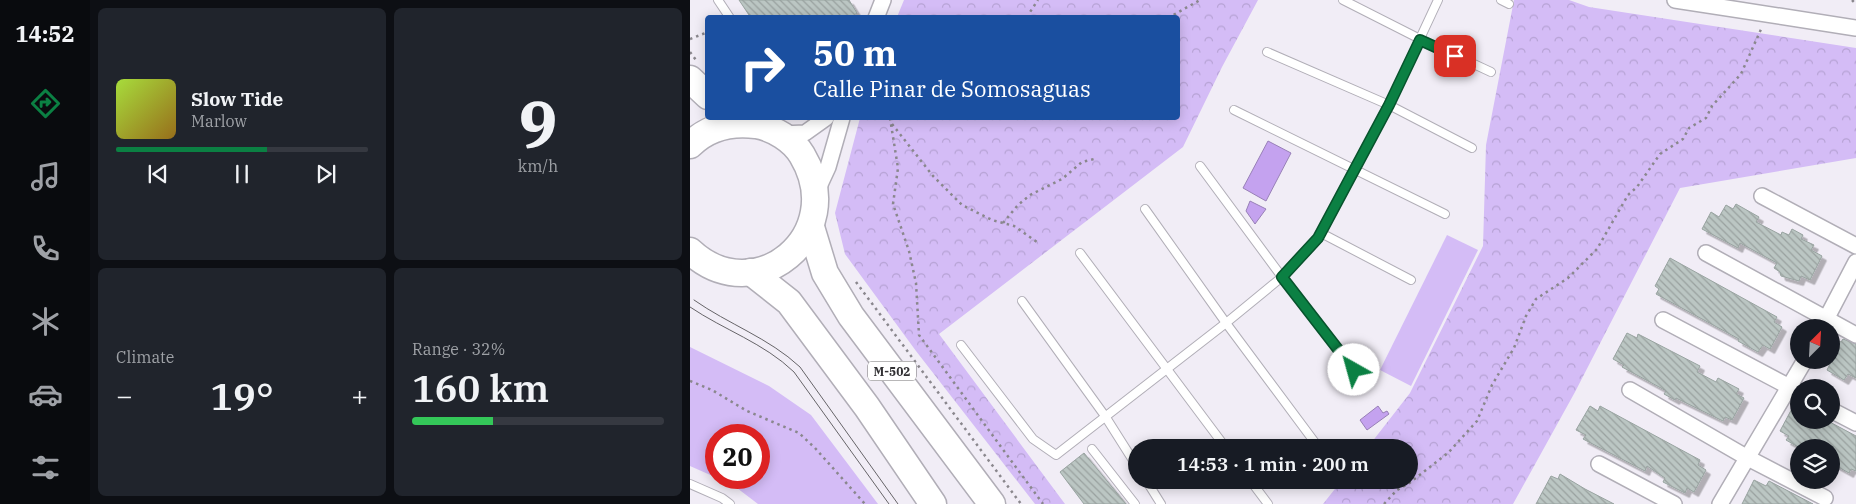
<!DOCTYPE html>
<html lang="en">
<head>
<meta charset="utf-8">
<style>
  :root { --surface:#171b24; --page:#20242c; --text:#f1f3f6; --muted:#9ea1a6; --line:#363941; --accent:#0b8043 }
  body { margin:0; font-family:"IBM Plex Serif",serif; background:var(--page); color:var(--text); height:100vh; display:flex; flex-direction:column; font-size:19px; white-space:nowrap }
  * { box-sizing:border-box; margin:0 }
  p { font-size:16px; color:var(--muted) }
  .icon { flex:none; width:28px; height:28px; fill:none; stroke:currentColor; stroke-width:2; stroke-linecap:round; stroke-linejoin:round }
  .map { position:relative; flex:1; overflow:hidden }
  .sheet { display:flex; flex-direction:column; gap:8px; padding:8px; background:#0d0f14; width:600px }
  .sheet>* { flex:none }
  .top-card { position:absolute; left:15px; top:15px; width:475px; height:105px; border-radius:5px; box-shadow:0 2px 12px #0003; background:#1a4fa0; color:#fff; overflow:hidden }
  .needle { width:32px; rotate:24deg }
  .fabs { position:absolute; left:1100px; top:319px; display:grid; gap:10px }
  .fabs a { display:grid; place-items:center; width:50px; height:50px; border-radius:50%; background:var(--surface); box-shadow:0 2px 12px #0003; font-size:25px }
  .speed { position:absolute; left:15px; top:424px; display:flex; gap:10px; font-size:25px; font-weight:700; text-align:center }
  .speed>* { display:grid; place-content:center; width:65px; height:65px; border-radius:50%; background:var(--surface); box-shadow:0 2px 12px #0003; line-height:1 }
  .speed .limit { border:8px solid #d22; background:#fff; color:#111 }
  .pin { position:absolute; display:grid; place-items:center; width:42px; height:42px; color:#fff; margin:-21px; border-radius:10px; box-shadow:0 2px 8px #0006 }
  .me { position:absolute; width:55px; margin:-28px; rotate:322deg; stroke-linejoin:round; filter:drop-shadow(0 0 4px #0008) }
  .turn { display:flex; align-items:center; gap:18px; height:105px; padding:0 25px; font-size:22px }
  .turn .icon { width:65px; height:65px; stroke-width:2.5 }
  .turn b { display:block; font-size:35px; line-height:42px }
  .big { font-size:38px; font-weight:600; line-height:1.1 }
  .sheet .widget { flex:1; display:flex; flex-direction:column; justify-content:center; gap:8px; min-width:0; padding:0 18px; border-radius:8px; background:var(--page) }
  .sheet .dial { align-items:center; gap:0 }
  .dial b { font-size:65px; line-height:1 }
  .song { display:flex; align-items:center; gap:15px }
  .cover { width:60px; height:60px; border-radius:8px; background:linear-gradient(135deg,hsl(80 70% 55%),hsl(40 70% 35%)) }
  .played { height:5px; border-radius:2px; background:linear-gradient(90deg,var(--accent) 60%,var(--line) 60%) }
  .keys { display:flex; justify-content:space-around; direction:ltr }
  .heat { display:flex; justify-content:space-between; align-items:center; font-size:28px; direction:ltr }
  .charge { height:8px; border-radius:4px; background:linear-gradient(90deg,#34c759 32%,var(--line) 0) }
  .sheet .tiles { flex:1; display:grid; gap:8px; grid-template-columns:repeat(2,1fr) }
  .trip { position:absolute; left:438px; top:439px; width:290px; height:50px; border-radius:25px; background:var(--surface); box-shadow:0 2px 12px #0003; font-weight:600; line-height:50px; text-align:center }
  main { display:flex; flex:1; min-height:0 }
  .dock { display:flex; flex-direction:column; width:90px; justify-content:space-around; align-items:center; background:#090b0e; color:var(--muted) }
  .dock .icon { width:35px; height:35px }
  .dock .active { color:var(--accent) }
  .dock b { font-size:22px; color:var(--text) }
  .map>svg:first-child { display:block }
</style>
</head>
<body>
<main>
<nav class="dock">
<b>14:52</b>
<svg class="icon active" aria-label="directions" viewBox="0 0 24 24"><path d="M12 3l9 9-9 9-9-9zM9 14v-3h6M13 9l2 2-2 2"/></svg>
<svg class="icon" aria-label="music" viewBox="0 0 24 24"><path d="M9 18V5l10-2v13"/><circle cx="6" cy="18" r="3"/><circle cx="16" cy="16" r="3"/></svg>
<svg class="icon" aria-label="phone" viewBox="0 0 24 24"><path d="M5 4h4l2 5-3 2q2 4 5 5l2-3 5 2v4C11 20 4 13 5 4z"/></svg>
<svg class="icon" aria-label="climate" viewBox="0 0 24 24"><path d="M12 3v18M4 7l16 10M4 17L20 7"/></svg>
<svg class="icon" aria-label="car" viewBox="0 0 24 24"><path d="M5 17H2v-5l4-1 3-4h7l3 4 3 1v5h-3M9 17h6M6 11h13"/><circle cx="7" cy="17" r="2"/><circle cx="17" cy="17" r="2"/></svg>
<svg class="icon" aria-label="filters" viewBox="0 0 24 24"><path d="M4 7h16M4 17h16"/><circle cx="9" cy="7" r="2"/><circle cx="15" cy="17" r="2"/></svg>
</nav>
<section class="sheet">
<div class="tiles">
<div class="widget">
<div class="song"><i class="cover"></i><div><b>Slow Tide</b><p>Marlow</p></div></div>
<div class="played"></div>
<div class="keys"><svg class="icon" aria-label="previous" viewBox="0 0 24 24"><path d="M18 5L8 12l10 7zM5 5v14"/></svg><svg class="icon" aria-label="pause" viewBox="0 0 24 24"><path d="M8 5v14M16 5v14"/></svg><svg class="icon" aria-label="next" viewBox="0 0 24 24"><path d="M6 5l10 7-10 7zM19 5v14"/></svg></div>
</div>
<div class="widget dial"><b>9</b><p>km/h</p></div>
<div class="widget"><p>Climate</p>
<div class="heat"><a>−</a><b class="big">19°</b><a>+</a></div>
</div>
<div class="widget"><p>Range · 32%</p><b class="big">160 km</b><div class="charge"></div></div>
</div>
</section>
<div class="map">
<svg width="1166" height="504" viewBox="0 0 1166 504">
  <defs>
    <pattern id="forest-crowns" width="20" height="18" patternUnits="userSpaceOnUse" patternTransform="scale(1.25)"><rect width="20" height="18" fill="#d4bcf6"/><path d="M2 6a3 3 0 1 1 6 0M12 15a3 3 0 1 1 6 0" fill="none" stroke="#b6a2d4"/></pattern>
    <pattern id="building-back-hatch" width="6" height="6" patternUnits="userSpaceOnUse" patternTransform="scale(1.25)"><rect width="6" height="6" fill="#bbc6c3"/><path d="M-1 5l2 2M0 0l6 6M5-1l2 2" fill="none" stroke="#99a19f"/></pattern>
    <filter id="shadow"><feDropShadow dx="4.5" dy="4.5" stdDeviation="0" flood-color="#0004"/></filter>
  </defs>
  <rect width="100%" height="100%" fill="#f1edf6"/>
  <g fill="url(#forest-crowns)">
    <polygon points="214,0 568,0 532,67 493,147 249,334 375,504 345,504 226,351 155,254 145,213 170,118 488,118 488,18 207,17"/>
    <polygon points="824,0 879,0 899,7 1166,48 1166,158 990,188 885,392 823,504 633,504 652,480 719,480 719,448 678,447 720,393 793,246 796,145"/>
  </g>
  <g fill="#d4bcf6" fill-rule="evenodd">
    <polygon points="757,235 788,250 721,386 690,370"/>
    <path d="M0 347 79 386 121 415 188 504H68L43 485 0 466ZM26 435H69V478H26Z"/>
  </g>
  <g fill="#c4a2ef" stroke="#9880b7">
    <polygon points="578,141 601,153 576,201 553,188"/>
    <polygon points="560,201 576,209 565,224 556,211"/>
    <polygon points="688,406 693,413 697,411 699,414 677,430 670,420"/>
  </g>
  <g fill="url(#building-back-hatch)" stroke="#98a3a0" filter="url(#shadow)">
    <polygon points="49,0 159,0 167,13 160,18 61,18"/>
    <polygon points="1046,204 1069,217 1066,222 1091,235 1092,232 1099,235 1102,229 1113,235 1111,239 1124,245 1121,250 1132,256 1120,280 1111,276 1109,281 1091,276 1090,272 1084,268 1087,263 1050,243 1048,248 1012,229 1021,212 1029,217 1036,205 1043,209"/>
    <polygon points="980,258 1087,317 1084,322 1092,327 1080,349 1073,345 1068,352 1048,341 1049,339 966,294 969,289 965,286"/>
    <polygon points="937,333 947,338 948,334 1010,366 1007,372 1026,382 1028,378 1049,389 1046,394 1054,398 1042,420 1035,417 1033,421 986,398 985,400 974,394 976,391 971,388 932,367 934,365 923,359"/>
    <polygon points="1141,337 1151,342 1153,339 1166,344 1166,378 1158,374 1154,380 1137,370 1141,362"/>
    <polygon points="1106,401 1109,401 1109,420 1136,420 1166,436 1166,471 1161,469 1159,473 1141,463 1141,448 1110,448 1096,440 1099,436 1090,431"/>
    <polygon points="900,406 908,411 910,406 1010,460 1008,465 1016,470 1004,492 997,488 995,493 973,482 975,478 957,466 955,471 893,439 896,435 886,430"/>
    <polygon points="394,453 436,504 394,504 370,472"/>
    <polygon points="870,474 895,489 924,504 846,504 861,476 868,479"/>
    <polygon points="1064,480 1076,486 1079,481 1123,504 1052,504"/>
  </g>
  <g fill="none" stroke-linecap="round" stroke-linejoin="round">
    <g stroke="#b1aeb7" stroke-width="10">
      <g id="lane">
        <polyline points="28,0 40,18"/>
        <polyline points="653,0 730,39 801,72"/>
        <polyline points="811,0 819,4"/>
        <polyline points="577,52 699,105 782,148"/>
        <polyline points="544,110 755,214"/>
        <polyline points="510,166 592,277 676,385"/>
        <polyline points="455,209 536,323 629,448"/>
        <polyline points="631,233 721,280"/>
        <polyline points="390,253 536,448"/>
        <polyline points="332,301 415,416 446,465"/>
        <polyline points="271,345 343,439 366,455 536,323 592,277 628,239 699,105 748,0"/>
        <polyline points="402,449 445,504"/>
        <polyline points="456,480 471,504"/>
        <polyline points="560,480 578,504"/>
        <polyline points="0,484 32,498 40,504"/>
      </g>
    </g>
    <g stroke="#b1aeb7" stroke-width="18">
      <g id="street">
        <polyline points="985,0 1166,28"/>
        <polyline points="186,18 193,0"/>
        <polyline points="91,134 115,133 136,118"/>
        <polyline points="126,193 138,167 152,118"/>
        <polyline points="1072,196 1166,246"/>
        <polyline points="1016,253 1166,335"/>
        <polyline points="973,320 1109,392"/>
        <polyline points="1132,327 1166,262"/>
        <polyline points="940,390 1056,457 1135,498"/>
        <polyline points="1141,410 1166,423"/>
        <polyline points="909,464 984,504"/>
        <polyline points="1030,504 1115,360"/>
      </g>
    </g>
    <g stroke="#b1aeb7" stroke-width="29">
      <g id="highway">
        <polyline points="0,79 18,96"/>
        <path d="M0 145C18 127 42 122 66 125 84 128 103 140 112 155 160 235 65 312 0 251"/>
        <polyline points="121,227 135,273 161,316 302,504"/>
        <polyline points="61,272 99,302 177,407 243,504"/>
      </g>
    </g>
    <g stroke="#8a878d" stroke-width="2.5" stroke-dasharray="2.5 4" stroke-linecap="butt">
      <polyline points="1162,0 1166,4"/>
      <polyline points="339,18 340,12 348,0"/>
      <polyline points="478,18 510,0"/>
      <polyline points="0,39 18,32"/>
      <polyline points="0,52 6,60"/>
      <polyline points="200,118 208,168 203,204 219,251 226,283 229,335 353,504"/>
      <polyline points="202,124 243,176 272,205 302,220 324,226 347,242"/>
      <polyline points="313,223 328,205 340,195 372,179 392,162 404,159"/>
      <polyline points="166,282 331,504"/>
      <polyline points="0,381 22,390 57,411 109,433 125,448 175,504"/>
      <polyline points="694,504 707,490 718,484 758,453 787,421 802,385 824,348 836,316 846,299 878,278 907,249 938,195 947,187 970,154 993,139 999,128 1016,118 1022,106 1051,74 1072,27"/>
    </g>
    <use href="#lane" stroke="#fff" stroke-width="8"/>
    <use href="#street" stroke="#fff" stroke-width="15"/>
    <use href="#highway" stroke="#fff" stroke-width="26"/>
    <g stroke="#666468" stroke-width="1">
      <path d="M4 300C38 324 79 338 110 367L208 504"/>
      <path d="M0 307C34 330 74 343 104 372L199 504"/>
    </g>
  </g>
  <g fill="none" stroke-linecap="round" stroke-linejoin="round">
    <g stroke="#07532c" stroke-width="12">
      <polyline id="route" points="664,370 592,277 628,238 699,105 730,40 765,56"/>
    </g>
    <use href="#route" stroke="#0b8043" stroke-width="9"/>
  </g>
  <g text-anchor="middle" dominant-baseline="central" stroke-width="4.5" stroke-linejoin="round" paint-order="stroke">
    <rect fill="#fff" stroke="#706f71" stroke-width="1" x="178" y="361.5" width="48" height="19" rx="4"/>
    <g font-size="12" font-weight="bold" fill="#323134">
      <text x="202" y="371">M-502</text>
    </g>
  </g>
</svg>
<div class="fabs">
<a><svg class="needle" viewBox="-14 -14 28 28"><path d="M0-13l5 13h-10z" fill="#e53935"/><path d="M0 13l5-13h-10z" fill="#9ea1a6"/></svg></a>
<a><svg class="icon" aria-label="search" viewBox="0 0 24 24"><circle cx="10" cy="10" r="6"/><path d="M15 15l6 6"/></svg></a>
<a><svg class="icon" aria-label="layers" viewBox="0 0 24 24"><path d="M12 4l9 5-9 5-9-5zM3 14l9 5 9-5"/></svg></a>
</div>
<div class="speed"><div class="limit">20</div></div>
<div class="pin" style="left:765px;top:56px;background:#d93025"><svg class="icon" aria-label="arrive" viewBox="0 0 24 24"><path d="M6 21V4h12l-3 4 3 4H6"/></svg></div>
<svg class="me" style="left:664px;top:370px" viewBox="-20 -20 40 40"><circle r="19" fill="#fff"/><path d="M0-13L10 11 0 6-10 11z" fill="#0b8043"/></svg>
<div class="trip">14:53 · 1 min · 200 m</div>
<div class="top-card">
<div class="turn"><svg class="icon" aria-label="right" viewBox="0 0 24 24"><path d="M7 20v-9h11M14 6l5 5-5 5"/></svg><div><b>50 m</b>Calle Pinar de Somosaguas</div></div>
</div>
</div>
</main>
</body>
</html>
